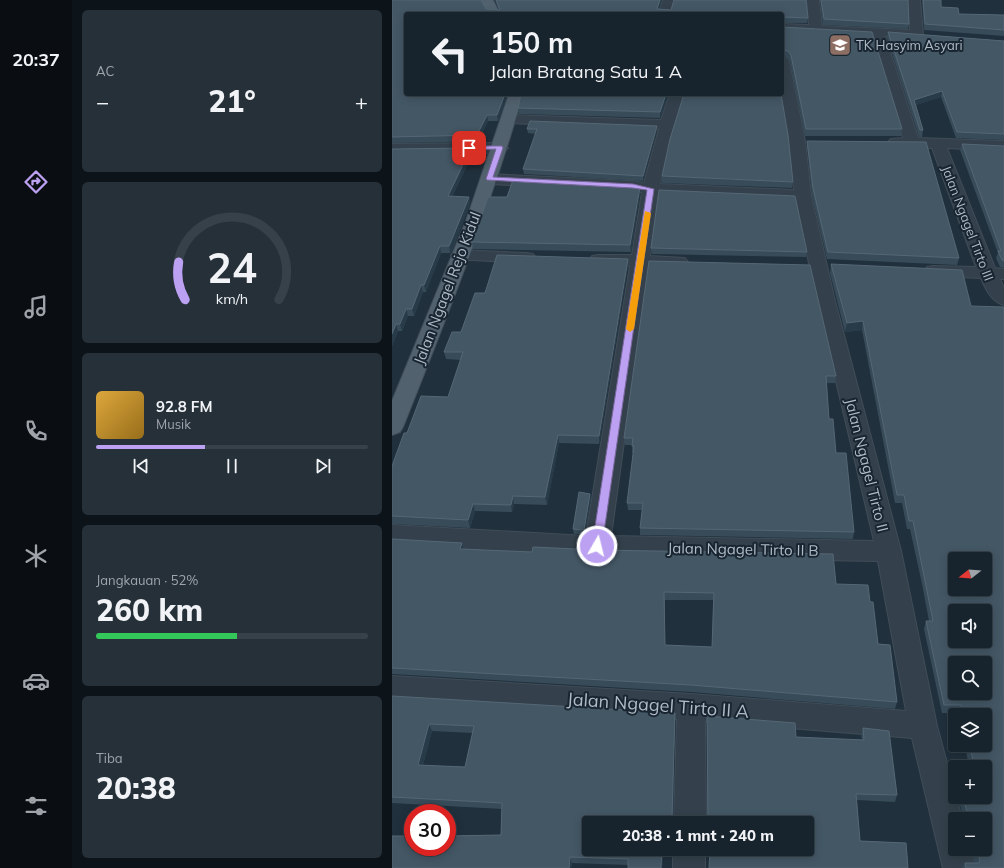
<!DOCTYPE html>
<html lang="id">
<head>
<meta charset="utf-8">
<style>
  :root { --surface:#18242d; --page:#253039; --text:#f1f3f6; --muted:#9fa4aa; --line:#364149; --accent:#bca0f2 }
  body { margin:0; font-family:Mulish,sans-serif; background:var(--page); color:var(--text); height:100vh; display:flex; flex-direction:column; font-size:15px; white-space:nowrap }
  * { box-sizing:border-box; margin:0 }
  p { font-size:13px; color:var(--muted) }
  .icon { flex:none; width:22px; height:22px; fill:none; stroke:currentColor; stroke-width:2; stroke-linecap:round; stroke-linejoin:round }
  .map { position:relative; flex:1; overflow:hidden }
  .sheet { display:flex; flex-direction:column; gap:10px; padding:10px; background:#0d1419; width:320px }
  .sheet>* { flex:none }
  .hud { position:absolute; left:12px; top:12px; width:380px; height:84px; border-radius:4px; box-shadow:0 2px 10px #0003,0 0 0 1px var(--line); background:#18242d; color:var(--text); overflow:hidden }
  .needle { width:26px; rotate:253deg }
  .buttons { position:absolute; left:556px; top:552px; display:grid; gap:8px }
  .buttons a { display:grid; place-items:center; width:44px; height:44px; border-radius:4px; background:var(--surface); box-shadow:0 2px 10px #0003,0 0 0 1px var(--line); font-size:20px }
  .speed { position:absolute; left:12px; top:804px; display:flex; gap:8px; font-size:20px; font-weight:700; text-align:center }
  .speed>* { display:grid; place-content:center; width:52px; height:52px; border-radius:50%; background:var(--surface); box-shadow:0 2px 10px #0003,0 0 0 1px var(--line); line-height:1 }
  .speed .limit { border:6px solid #d22; background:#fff; color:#111 }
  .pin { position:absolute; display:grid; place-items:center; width:34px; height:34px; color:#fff; margin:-17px; border-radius:8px; box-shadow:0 2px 6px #0006 }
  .me { position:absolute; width:44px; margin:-22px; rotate:8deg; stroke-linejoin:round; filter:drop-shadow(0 0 3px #0008) }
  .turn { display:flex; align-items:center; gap:14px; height:84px; padding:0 20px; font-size:18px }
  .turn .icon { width:52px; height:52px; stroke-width:2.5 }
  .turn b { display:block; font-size:28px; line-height:34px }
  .big { font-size:30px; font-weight:800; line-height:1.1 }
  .sheet .tile { flex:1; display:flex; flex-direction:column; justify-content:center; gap:6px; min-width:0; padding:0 14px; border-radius:6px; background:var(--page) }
  .sheet .dial { align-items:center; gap:0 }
  .dial svg { height:104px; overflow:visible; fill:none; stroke:var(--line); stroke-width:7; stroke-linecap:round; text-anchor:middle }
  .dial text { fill:var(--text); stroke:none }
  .song { display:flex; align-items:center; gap:12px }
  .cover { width:48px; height:48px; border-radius:6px; background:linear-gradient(135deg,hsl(40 70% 55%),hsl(40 70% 35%)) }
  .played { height:4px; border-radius:2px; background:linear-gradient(90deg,var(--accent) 40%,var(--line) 40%) }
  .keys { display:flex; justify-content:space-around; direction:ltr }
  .heat { display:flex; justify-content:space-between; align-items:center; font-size:22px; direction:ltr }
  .charge { height:6px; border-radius:3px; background:linear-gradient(90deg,#34c759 52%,var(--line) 0) }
  .trip { position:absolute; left:190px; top:816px; width:232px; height:40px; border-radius:4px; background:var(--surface); box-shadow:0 2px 10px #0003,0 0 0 1px var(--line); font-weight:800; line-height:40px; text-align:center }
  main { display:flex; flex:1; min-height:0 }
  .menu { display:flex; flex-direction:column; width:72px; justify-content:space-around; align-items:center; background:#0a0e12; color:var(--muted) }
  .menu .icon { width:28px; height:28px }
  .menu .active { color:var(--accent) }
  .menu b { font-size:18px; color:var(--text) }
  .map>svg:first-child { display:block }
</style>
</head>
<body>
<main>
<nav class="menu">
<b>20:37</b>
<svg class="icon active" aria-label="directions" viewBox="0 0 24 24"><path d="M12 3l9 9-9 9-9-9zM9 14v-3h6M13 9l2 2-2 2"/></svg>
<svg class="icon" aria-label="music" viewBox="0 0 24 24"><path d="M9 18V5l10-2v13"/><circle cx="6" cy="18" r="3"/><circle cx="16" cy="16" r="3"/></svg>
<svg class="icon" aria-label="phone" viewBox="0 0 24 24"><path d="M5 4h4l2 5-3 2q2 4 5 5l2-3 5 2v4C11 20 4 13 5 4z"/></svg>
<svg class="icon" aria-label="climate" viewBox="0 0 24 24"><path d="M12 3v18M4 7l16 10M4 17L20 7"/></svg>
<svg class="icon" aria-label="car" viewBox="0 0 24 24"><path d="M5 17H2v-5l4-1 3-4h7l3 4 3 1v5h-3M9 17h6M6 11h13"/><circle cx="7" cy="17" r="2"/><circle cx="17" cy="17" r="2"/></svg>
<svg class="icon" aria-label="filters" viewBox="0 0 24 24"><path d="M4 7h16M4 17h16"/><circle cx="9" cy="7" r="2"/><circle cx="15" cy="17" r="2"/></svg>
</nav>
<section class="sheet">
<div class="tile"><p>AC</p>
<div class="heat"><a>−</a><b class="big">21°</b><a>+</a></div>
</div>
<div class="tile dial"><svg viewBox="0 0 100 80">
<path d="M14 69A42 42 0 1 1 86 69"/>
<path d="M14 69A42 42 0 0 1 9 40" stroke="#bca0f2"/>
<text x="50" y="56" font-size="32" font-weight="700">24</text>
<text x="50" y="72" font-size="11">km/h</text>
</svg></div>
<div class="tile">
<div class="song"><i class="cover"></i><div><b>92.8 FM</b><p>Musik</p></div></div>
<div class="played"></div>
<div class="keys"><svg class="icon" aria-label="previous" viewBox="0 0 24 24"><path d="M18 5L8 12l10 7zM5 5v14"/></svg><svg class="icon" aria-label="pause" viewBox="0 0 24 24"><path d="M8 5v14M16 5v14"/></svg><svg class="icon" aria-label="next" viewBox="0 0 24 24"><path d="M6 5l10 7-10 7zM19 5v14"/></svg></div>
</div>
<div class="tile"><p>Jangkauan · 52%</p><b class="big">260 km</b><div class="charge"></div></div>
<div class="tile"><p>Tiba</p><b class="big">20:38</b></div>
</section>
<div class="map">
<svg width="612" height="868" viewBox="0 0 612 868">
  <rect width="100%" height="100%" fill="#20303c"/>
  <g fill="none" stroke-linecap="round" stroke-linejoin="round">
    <g stroke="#404d58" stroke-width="2">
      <g id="minor">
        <polygon points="271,0 283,0 278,14 266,14"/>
        <path d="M415 0H427L430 26 518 30 516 0H528L531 34 529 37 493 36 526 138 612 141V151L555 148 603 268 612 269V279H608L612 288V305C600 302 594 290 589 278L541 276 535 275 532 271 535 267 541 266 584 267 540 148 504 147 499 145 496 142 499 139 511 138 480 36 390 32V24L417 25Z"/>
        <path d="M390 57 395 58 397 61 413 141 419 195 442 297 509 551 545 726 570 819H563V849H578L583 868H551L520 738 313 721 314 823H282L285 719 0 702V676L299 694 514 711 486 561 205 556 0 545V525L194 536 238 266 200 264 197 260 200 256 206 255H240L250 192 97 184 91 182 89 179 91 176 97 174 241 181 252 183 267 129 117 123 112 122 110 119 112 116 117 115 269 120 278 94H292L277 145 268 184 402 190 397 141 389 94ZM266 194 404 200 424 297 482 541 219 536 256 267H287L293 266 296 262 293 258 258 256Z"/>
        <polygon points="108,143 113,145 116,148 113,151 108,153 0,154 0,144"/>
        <polygon points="68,250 135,253 141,254 144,258 141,262 135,263 62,259 59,255 62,251"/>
        <rect x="281" y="849" width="32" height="19"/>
      </g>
    </g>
    <g stroke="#404d58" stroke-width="2">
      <g id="major">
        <polygon points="89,0 101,0 108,14 96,14"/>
        <path d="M117 94H131C98 208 55 317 11 427L8 432 0 435V401L74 221Z"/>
      </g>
    </g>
    <use href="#minor" fill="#34414c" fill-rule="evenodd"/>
    <use href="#major" fill="#51616d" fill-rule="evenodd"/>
  </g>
  <g fill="#374b59" fill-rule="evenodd">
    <polygon points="0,0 89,0 94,9 107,10 103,0 270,0 267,9 279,10 282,0 414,0 416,18 415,23 390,23 390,14 14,14 14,94 116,94 106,121 96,121 86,142 0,143"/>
    <polygon points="428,0 516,0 517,24 516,29 431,25"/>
    <polygon points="530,0 549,0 549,7 567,14 612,15 612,36 532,30"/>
    <polygon points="390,27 510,129 509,136 413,136 398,61 395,57 390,56"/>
    <polygon points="496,32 612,41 612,140 564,138 549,97 524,105 531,130 530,137 527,137 495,38"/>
    <polygon points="277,94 268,118 127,114 126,108"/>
    <polygon points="265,126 265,130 251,181 132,174 131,169 144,134 136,133 135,129"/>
    <polygon points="415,141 567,258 565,265 435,259 420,195 415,148"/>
    <polygon points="570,144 612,146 612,268 608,267 604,258 606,253 568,150"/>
    <polygon points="0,149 80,155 60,197 77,197 78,203 60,251 58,253 49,253 34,292 31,292 22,316 16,316 10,331 6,331 0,346"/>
    <polygon points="270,176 401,182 400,188 270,183"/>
    <polygon points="248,187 248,193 239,252 81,249 80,242 115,197"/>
    <polygon points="259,248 415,252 414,257 260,254"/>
    <polygon points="236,259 236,266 207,444 167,443 155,505 122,504 120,512 83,511 78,528 0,524 0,466 15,433 56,397 69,360 54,359 52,352 69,332 93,293"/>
    <polygon points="257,261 444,376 443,383 434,383 437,419 444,453 462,532 461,539 248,535 248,528 250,510 236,510 235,503 241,453 240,453 240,445 233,445 232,438"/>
    <polygon points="439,264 579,306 612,868 583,863 579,849 593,849 593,819 565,819 568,813 570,813 566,797 593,797 593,767 577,767 573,745 593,745 593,715 567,715 566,713 550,713 532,629 534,621 537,621 530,584 518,529 515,529 510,503 503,503 470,330 453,332 438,273"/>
    <polygon points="199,498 193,534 182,534 181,529"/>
    <path d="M0 539 70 543 72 549 444 584 478 602 486 644 505 702 503 709 299 692 0 674ZM273 600H321L320 647 273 645Z"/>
    <path d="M0 696 283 713 281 817 282 818H314L315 817V716L403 723 404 737 470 740 469 735 471 728 497 731 505 795 503 802 465 800 468 841 514 843 516 868H317L318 853H315V849H415V823H197V849H271L270 868H236V865L180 863 179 868H0V836H21V847H55V836L109 835 110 809 0 803ZM40 731 81 733 73 767 31 765Z"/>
    <polygon points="573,863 574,868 570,868"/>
  </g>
  <g fill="#283b49">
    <polygon points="268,0 270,0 265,14 265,9"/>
    <polygon points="550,91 549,97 521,106 522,100"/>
    <polygon points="113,94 116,94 106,121 105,115"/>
    <polygon points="274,94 277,94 268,118 268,112"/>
    <polygon points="95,115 96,121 86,142 85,135"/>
    <polygon points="265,126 265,130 251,181 251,176"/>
    <polygon points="79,148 80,155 57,203 56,196"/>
    <polygon points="248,187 248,193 239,252 238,245"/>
    <polygon points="77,197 78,203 60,251 58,253 57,246"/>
    <polygon points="48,246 49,253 34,292 32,285"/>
    <polygon points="236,259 236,266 207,444 207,436"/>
    <polygon points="29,285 31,292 22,316 20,309"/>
    <polygon points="14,309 16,316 10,331 8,324"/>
    <polygon points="471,321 470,330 453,332 455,323"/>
    <polygon points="4,324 6,331 0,346 0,334"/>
    <polygon points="166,435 167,443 155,505 153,497"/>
    <polygon points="198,494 199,498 193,534 192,530"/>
    <polygon points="121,496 122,504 120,512 119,505"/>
    <polygon points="81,504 83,511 78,528 76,520"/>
    <polygon points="70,543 72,550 68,549"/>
    <polygon points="283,713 283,720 280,823 280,817"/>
    <polygon points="37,724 40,731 29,772 26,765"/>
    <polygon points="270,849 271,849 270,868 269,868"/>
    <polygon points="178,857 180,863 179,868 177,868"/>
  </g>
  <g fill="#445765" stroke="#556775" fill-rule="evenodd">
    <polygon points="0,0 89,0 94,9 108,10 104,0 268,0 265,9 279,10 282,0 414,0 416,18 390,17 390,14 14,14 14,94 113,94 105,115 95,115 85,135 0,137"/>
    <polygon points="429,0 516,0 517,24 432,19"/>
    <polygon points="531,0 549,0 549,7 566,8 567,14 612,15 612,30 533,24"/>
    <polygon points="390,27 480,32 510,129 414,129 399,55 396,51 390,50"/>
    <polygon points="496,32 612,41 612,134 565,132 550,91 522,100 531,130 528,130"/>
    <polygon points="129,94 274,94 268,112 126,108"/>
    <polygon points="292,94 389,94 396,135 401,182 270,176 278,139"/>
    <polygon points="138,121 265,126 251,176 131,169 145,129 135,129"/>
    <polygon points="415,141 534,142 567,258 436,252 421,188"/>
    <polygon points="570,144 612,146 612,261 610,260 606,251 609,251"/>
    <polygon points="79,148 56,196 77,197 58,244 57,246 48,246 32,285 29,285 20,309 14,309 8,324 4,324 0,334 0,149"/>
    <polygon points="121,180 248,187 238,245 80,242 96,197 115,197"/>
    <polygon points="267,190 403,196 415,252 259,248"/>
    <polygon points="105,255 236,259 207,436 166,435 153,497 121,496 119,505 81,504 76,520 0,516 0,466 12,433 15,433 29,396 56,397 71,352 52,352 60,332 69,332 83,293 93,293"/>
    <polygon points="257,261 418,265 444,376 434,376 437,419 441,419 444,453 454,453 462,532 248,528 251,503 235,503 242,446 240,446 241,438 232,438"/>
    <path d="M439 264 570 270 579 306 612 307V868H574L573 863H587L588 861 585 849H593V819H568V813H573L575 812 571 797H593V767H582L578 745H593V715H571L569 705H552L534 621H541L521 521H517L512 495H505L471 321 455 323ZM563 559H593V589H563ZM563 611H593V641H563ZM563 663H593V693H563Z"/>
    <polygon points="187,492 198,494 192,530 181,529"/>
    <path d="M0 539 70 543 68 549 140 552 141 547 204 550 441 554 444 584 476 585 478 602H481L486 644 498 645 505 702 299 685 0 668ZM272 592 322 593 320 647 273 645Z"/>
    <path d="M0 696 283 713 280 817 282 818H314L316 817 315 716 403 723 404 737 472 740 471 728 497 731 505 795 464 794 468 841 514 843 516 868H317L318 849H415V823H197V849H270L269 868H236V859L178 857 177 868H0V836H21V847H55V836L109 835 110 803 0 797ZM37 724 82 726 73 767 26 765Z"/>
  </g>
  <polygon fill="#bca0f2" stroke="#7a689d" points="110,146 111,148 101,177 241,184 262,189 210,546 209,549 202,549 200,546 255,190 241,188 95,180 94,179 104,149 77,150 74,148 77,146"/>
  <polygon fill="#f59e0b" points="253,211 259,213 242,329 238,332 234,329"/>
  <defs>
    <g id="school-square" transform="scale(1.15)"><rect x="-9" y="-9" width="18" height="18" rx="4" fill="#8d6e63" stroke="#192631"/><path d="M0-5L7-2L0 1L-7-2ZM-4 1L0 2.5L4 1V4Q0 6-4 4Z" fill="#fff"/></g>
  </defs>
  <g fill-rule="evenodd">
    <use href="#school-square" x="448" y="45"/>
  </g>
  <g text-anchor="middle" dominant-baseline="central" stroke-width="4" stroke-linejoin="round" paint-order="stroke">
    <g font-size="13" fill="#afbcc8" stroke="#192631" text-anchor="start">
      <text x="464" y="45">TK Hasyim Asyari</text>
    </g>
    <g font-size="13" fill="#afbcc8" stroke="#192631">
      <text transform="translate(576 223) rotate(69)">Jalan Ngagel Tirto III</text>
    </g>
    <g font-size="15" fill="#afbcc8" stroke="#192631">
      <text transform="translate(55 288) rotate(-69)">Jalan Ngagel Rejo Kidul</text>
      <text transform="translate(475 465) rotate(76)">Jalan Ngagel Tirto II</text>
      <text transform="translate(351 549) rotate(1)">Jalan Ngagel Tirto II B</text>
    </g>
    <g font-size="18" fill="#afbcc8" stroke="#192631">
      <text transform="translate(266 705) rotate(4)">Jalan Ngagel Tirto II A</text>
    </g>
  </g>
</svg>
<div class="buttons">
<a><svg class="needle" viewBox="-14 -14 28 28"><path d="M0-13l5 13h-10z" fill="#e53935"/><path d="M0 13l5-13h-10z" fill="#9fa4aa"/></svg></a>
<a><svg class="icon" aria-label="sound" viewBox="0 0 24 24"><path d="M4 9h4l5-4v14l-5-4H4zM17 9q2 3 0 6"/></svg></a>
<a><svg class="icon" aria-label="search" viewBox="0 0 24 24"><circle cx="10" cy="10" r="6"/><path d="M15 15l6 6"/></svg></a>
<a><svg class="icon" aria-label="layers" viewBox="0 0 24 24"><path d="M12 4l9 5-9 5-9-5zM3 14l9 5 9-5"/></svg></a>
<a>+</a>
<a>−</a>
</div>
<div class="speed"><div class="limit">30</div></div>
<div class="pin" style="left:77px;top:148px;background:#d93025"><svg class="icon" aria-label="arrive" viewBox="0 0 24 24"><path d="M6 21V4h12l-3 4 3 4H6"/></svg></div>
<svg class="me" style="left:205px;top:546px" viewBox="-20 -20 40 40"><circle r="17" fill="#bca0f2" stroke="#fff" stroke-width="3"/><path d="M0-11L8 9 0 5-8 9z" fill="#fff"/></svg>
<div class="trip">20:38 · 1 mnt · 240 m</div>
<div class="hud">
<div class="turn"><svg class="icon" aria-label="left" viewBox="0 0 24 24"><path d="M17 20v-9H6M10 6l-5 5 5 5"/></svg><div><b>150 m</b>Jalan Bratang Satu 1 A</div></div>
</div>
</div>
</main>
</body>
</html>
